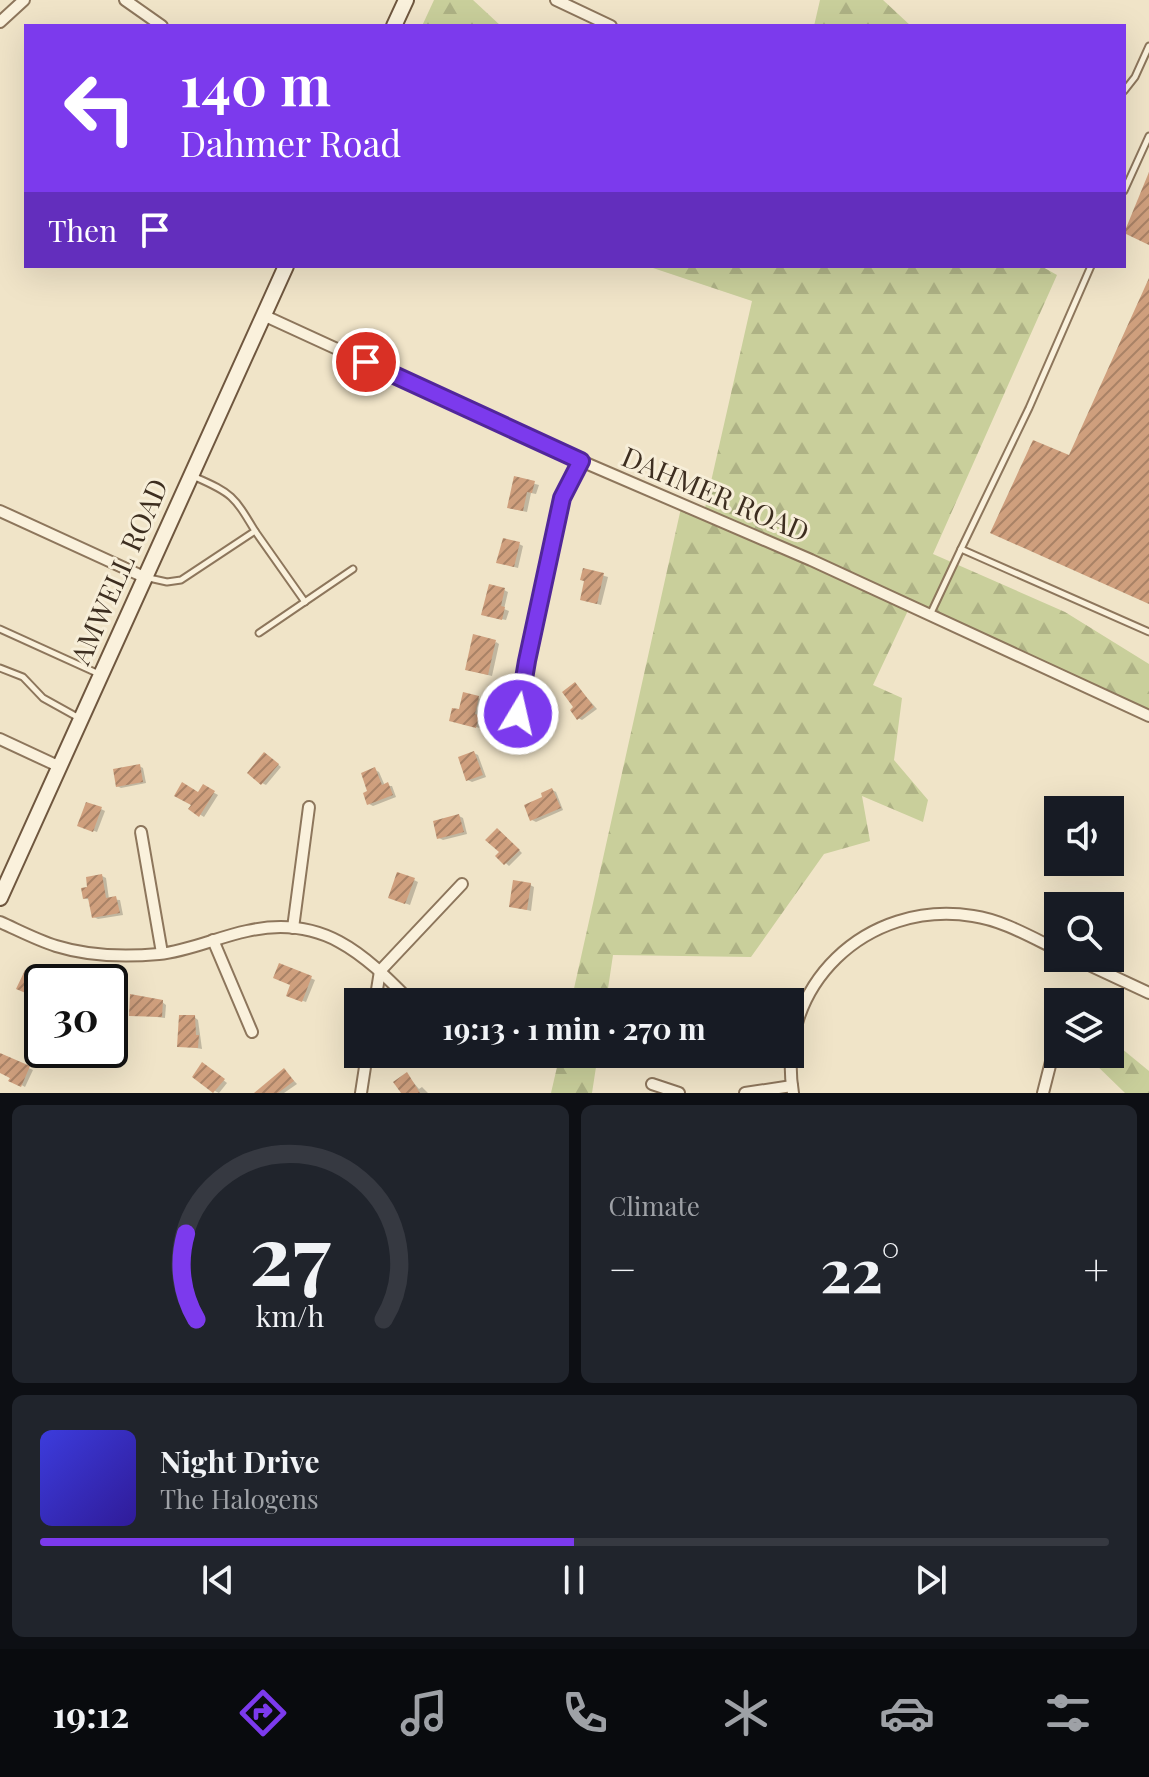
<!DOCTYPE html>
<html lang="en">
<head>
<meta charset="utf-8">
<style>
  :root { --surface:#171b24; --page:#20242c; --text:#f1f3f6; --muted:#9ea1a6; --line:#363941; --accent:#7c3aed }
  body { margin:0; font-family:"Playfair Display",serif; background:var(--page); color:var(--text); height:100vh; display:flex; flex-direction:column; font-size:30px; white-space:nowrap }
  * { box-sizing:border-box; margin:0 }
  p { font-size:26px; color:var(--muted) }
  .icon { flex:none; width:44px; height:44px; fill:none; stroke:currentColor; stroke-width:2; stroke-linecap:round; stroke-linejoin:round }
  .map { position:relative; height:1093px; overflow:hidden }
  .sheet { display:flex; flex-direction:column; gap:12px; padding:12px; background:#0d0f14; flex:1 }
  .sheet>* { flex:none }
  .hud { position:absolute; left:24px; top:24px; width:1102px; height:244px; border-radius:0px; box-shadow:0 8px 32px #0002; background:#7c3aed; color:#fff; overflow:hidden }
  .buttons { position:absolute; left:1044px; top:796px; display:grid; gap:16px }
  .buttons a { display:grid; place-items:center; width:80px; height:80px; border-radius:0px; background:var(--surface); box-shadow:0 8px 32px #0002; font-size:40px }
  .speed { position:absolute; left:24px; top:964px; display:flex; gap:16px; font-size:40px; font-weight:700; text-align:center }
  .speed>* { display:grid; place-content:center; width:104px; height:104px; border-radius:50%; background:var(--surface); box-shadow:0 8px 32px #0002; line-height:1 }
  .speed .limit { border:4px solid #111; border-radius:12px; background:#fff; color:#111 }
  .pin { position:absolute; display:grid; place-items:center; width:68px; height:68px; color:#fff; margin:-34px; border:4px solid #fff; border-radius:50%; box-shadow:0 2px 8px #0007 }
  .me { position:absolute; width:88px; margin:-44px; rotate:9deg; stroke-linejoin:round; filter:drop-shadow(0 0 6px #0008) }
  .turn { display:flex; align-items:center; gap:28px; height:168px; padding:0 24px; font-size:36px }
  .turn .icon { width:104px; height:104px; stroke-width:2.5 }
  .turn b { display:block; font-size:56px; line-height:68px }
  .then { display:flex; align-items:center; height:76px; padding:0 24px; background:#0003; gap:16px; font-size:30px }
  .big { font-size:60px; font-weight:700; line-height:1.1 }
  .sheet .card { flex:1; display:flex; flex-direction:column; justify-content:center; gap:12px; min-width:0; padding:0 28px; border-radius:12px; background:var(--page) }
  .sheet .dial { align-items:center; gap:0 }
  .dial svg { height:208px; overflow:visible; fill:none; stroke:var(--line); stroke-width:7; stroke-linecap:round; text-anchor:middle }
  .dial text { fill:var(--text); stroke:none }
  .song { display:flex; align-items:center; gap:24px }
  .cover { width:96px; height:96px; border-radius:12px; background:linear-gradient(135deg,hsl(240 70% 55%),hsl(250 70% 35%)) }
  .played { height:8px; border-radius:4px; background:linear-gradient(90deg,var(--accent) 50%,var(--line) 50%) }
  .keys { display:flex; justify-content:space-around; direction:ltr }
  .heat { display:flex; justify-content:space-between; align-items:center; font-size:44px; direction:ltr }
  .sheet .tiles { flex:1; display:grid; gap:12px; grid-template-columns:1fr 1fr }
  .card:last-child { grid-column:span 2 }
  .trip { position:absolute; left:344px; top:988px; width:460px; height:80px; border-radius:0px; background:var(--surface); box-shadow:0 8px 32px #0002; font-weight:700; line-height:80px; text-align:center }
  .menu { display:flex; height:128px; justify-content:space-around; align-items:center; background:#090b0e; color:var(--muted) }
  .menu .icon { width:56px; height:56px }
  .menu .on { color:var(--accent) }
  .menu b { font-size:36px; color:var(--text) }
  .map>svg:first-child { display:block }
</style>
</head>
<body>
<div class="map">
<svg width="1149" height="1093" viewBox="0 0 1149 1093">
  <defs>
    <pattern id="forest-firs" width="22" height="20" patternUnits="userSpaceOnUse" patternTransform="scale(2)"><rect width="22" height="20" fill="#c9cf9b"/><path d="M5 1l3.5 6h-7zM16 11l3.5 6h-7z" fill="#aeb285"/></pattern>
    <pattern id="building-hatch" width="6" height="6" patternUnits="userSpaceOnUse" patternTransform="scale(2)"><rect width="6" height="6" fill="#cf9f7d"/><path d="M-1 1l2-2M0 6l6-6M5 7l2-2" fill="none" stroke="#a98266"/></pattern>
  </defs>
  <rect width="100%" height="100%" fill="#f0e4c8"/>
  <g fill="url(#forest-firs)">
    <polygon points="434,0 473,0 501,26 422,26"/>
    <polygon points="820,0 883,0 911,26 814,26"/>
    <polygon points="647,266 1041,266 1057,275 933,554 1065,612 1149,664 1149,711 912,602 873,685 902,698 894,760 928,800 923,822 862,796 870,841 824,854 751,957 613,955 606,1002 571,1002 683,499 705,508 752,301"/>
    <polygon points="1110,1039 1149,1071 1149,1093 1125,1093 1088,1057 1089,1054 1110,1054"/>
    <polygon points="560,1054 598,1054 592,1093 551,1093"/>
  </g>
  <g fill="#0003">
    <polygon points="516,479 539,485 536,494 531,493 527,512 513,509"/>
    <polygon points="519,544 523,546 518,568 503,564"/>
    <polygon points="584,570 608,577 601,605 586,601"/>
    <polygon points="504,590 508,592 504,609 509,611 506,620 488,616"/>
    <polygon points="496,642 499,644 492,676 472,671"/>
    <polygon points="575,684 597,709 582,720 578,718 576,707"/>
    <polygon points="478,698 482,700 478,717 483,719 480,728 456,722 460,712"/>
    <polygon points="474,753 478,755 486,777 472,782 468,780"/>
    <polygon points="269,757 281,767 266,785 262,783"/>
    <polygon points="139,766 143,768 146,783 121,788 117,786"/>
    <polygon points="375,770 379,772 385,786 392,786 396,797 373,806 369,804"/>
    <polygon points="204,787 218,795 204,817 191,809"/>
    <polygon points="552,790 556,792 563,810 536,822 532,820"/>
    <polygon points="101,809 105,811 97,832 84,827"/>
    <polygon points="459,816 463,818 467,834 443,840 439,838"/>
    <polygon points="501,832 522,853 509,866 498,856 501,852"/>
    <polygon points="102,876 106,878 109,899 120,900 123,915 98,919 94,917 90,900 84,898"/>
    <polygon points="414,880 418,882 410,905 394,899"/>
    <polygon points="530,885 534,887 531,911 511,906"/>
    <polygon points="281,965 315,980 306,1002 292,997 292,985"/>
    <polygon points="162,1002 166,1005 165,1018 131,1014"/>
    <polygon points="194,1017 198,1020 202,1049 179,1045"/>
    <polygon points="3,1056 33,1070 25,1087 0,1072"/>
    <polygon points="207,1067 227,1083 219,1093 215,1091"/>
    <polygon points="284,1070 297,1084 284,1093 257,1093"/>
    <polygon points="407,1075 419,1089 422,1087 428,1093 403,1093"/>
  </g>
  <g fill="url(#building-hatch)">
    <polygon points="1149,172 1149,245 1124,233"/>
    <polygon points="1149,278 1149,604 990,533 1033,440 1069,455"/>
    <polygon points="514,476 535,481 532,493 527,492 523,511 507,508"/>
    <polygon points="503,538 520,542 514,567 496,563"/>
    <polygon points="583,568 604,573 597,604 580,600 584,581 580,580"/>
    <polygon points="489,584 505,588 501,606 505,607 502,620 481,615"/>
    <polygon points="473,634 496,640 488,675 465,670"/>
    <polygon points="575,682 594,707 577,720 570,710 573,707 562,692"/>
    <polygon points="463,692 479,696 475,714 479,715 476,728 449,721 452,708 459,709"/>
    <polygon points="474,751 483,775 466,781 458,757"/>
    <polygon points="264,752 279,764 261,785 247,773"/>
    <polygon points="140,764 143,782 116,787 113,769"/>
    <polygon points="375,767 382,785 388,782 393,795 367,805 363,793 367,791 361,773"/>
    <polygon points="182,782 198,792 203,784 215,791 199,817 188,809 191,805 174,796"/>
    <polygon points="552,788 561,808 530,821 524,805 542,797 541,793"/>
    <polygon points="86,802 102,807 93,832 77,826"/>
    <polygon points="459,814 464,832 437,839 433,821"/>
    <polygon points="497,828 520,850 504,865 495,856 499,852 485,840"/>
    <polygon points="397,872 415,878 405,904 388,898"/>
    <polygon points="102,874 106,898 116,896 120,913 92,918 88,898 83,899 81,888 87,887 86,877"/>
    <polygon points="513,880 531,883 527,910 509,907"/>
    <polygon points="279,963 312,976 302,1002 286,996 290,985 273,978"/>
    <polygon points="25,970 42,977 42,1001 38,999 35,1006 25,1001 28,994 16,989"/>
    <polygon points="130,994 163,1000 162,1017 129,1016"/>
    <polygon points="179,1015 195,1015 196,1035 199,1035 198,1048 177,1047"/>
    <polygon points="0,1053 30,1066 21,1087 8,1081 10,1078 0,1073"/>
    <polygon points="202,1062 225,1079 213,1093 192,1077"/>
    <polygon points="284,1068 294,1081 278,1093 254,1093"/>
    <polygon points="407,1072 420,1093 401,1093 393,1082"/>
  </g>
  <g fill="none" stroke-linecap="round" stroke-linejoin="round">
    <g stroke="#8d765c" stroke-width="9">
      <g id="service">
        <polyline points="1124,91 1135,77 1149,46"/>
        <polyline points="1124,191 1149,136"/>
        <polyline points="255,531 305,602"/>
        <polyline points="961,549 1029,408 1091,266"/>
        <path d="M149 578 167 582 181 580 255 531C234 496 232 493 195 477"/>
        <polyline points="930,615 961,549 1149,632"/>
        <polyline points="0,629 99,674"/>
        <polyline points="259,633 353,569"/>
        <polyline points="0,668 23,677 43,698 79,718"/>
      </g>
    </g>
    <g stroke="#8d765c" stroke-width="14">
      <g id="minor">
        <polyline points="125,0 162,26"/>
        <polyline points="556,0 611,26"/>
        <polyline points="0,22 24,0"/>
        <polyline points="263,315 581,461 811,560 1149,716"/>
        <polyline points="0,511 144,577"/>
        <polyline points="0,739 58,766"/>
        <polyline points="527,746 518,714 527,661 562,498 581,461"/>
        <polyline points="141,832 162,953"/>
        <path d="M0 922C18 930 37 940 56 946 88 956 126 957 159 954 189 951 218 937 247 931 322 914 363 953 411 1002"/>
        <polyline points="293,928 309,807"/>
        <polyline points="213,940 252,1032"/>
        <polyline points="1074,958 1149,993"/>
        <polyline points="375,1002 380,971 462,884"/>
        <polyline points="461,1054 467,1060"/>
        <polyline points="652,1084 679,1093"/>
        <polyline points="361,1093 367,1054"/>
        <polyline points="745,1093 792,1086"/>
        <path d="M793 1093C775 986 867 899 973 916 1002 920 1031 937 1058 950"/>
        <polyline points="1043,1093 1058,1034"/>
      </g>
    </g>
    <g stroke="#6f573f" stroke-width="18">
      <g id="secondary">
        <polyline points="394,26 406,0"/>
        <polyline points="0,898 286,266"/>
      </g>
    </g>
    <use href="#service" stroke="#faf1dc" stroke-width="5"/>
    <use href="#minor" stroke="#faf1dc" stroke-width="10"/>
    <use href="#secondary" stroke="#faf1dc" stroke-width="14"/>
  </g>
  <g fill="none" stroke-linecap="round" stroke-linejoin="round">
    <g stroke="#51269a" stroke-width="20">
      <polyline id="route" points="366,362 581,461 562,498 527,661 518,714"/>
    </g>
    <use href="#route" stroke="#7c3aed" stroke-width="14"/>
  </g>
  <g text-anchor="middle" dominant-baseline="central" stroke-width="6" stroke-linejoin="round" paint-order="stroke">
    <g font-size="28" fill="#3d2e20" stroke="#f7eed8">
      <text transform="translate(716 493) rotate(23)">DAHMER ROAD</text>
      <text transform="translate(118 571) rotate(-66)">AMWELL ROAD</text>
    </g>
  </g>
</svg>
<div class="buttons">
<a><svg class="icon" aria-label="sound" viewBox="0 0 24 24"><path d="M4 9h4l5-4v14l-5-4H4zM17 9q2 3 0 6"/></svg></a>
<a><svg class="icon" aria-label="search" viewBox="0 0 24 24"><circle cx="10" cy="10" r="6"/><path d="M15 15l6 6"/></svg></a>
<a><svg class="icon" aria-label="layers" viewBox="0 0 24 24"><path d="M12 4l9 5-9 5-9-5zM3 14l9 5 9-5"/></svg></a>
</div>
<div class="speed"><div class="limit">30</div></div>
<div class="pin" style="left:366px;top:362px;background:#d93025"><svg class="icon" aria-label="arrive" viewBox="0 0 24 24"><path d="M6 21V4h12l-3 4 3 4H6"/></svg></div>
<svg class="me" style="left:518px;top:714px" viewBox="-20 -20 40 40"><circle r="17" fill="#7c3aed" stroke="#fff" stroke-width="3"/><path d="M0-11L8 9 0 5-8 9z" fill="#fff"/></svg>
<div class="trip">19:13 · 1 min · 270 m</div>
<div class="hud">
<div class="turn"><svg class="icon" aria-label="left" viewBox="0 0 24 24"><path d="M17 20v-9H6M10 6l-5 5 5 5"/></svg><div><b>140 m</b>Dahmer Road</div></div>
<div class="then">Then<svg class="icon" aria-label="arrive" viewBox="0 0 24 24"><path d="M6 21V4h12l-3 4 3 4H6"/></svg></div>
</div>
</div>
<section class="sheet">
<div class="tiles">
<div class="card dial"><svg viewBox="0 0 100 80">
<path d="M14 69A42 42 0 1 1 86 69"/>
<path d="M14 69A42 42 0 0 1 10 36" stroke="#7c3aed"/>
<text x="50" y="56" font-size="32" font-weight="700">27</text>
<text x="50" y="72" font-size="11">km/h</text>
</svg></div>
<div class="card"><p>Climate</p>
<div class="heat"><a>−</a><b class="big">22°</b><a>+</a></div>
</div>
<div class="card">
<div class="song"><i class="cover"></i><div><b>Night Drive</b><p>The Halogens</p></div></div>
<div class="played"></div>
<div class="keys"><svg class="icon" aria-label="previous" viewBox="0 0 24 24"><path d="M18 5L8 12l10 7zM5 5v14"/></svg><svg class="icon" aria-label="pause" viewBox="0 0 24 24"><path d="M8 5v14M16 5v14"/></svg><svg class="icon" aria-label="next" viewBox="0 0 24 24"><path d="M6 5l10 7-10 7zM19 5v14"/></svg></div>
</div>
</div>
</section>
<nav class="menu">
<b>19:12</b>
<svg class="icon on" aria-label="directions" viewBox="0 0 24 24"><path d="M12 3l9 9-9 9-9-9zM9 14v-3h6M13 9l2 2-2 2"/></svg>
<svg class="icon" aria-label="music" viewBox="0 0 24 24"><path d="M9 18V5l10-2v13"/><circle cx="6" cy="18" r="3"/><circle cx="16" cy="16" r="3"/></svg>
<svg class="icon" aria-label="phone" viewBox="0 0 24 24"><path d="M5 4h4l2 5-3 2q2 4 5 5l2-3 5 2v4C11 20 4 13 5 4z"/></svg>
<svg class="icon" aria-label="climate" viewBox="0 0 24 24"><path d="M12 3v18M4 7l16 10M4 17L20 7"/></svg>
<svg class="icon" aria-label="car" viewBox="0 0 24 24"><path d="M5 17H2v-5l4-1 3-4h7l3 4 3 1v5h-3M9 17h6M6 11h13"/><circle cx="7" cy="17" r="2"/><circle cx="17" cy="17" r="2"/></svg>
<svg class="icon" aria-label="filters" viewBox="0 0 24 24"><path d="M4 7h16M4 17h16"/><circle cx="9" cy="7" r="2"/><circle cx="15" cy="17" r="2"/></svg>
</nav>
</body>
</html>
